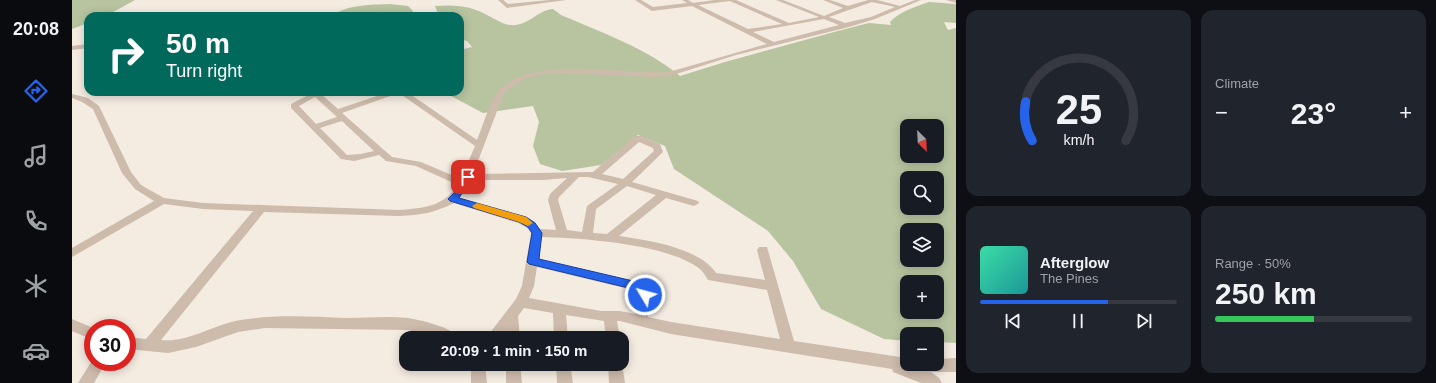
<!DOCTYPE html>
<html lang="en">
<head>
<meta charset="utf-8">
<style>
  :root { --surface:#171b24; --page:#20242c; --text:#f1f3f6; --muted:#9ea1a6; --line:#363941; --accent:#2563eb }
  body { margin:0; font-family:Arial,sans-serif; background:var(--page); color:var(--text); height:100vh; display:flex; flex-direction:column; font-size:15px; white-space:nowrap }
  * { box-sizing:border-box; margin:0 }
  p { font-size:13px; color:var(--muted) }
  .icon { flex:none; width:22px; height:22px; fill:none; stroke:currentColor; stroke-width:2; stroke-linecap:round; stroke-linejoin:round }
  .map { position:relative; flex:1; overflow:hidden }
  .sheet { display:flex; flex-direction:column; gap:10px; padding:10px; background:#0d0f14; width:480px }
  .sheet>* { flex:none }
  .guide { position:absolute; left:12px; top:12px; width:380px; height:84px; border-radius:12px; box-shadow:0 2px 10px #0003; background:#00695c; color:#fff; overflow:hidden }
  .needle { width:26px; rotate:156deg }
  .controls { position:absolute; left:828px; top:119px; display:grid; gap:8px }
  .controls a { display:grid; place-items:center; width:44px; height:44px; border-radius:8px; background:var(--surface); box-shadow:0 2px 10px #0003; font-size:20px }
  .speed { position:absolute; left:12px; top:319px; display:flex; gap:8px; font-size:20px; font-weight:700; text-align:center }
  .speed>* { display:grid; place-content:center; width:52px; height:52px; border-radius:50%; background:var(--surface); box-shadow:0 2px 10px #0003; line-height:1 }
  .speed .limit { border:6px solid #d22; background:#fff; color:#111 }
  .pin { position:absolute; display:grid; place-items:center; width:34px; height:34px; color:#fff; margin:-17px; border-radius:8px; box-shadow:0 2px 6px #0006 }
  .me { position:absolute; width:44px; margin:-22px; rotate:307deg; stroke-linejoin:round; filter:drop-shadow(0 0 3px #0008) }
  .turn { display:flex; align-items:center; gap:14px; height:84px; padding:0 16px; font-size:18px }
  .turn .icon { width:52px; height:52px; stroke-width:2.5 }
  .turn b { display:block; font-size:28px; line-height:34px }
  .big { font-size:30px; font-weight:700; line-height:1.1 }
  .sheet .card { flex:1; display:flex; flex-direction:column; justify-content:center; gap:6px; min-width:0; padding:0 14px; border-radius:12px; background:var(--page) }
  .sheet .dial { align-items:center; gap:0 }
  .dial svg { height:104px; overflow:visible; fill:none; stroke:var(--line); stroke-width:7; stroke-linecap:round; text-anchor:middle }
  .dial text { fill:var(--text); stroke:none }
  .song { display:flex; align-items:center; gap:12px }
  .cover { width:48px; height:48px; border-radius:6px; background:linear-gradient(135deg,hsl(160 70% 55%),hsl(180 70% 35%)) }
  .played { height:4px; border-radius:2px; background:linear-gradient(90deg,var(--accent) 65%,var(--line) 65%) }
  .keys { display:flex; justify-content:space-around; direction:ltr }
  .heat { display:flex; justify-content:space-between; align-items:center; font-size:22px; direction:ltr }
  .charge { height:6px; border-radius:3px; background:linear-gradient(90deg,#34c759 50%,var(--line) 0) }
  .sheet .tiles { flex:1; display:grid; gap:10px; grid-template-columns:repeat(2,1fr) }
  .trip { position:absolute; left:327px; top:331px; width:230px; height:40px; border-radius:12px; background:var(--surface); box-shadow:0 2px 10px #0003; font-weight:700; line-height:40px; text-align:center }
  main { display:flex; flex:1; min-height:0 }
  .tabs { display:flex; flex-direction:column; width:72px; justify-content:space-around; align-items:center; background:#090b0e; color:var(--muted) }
  .tabs .icon { width:28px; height:28px }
  .tabs .active { color:var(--accent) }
  .tabs b { font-size:18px; color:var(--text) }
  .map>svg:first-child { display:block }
</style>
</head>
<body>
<main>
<nav class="tabs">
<b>20:08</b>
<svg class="icon active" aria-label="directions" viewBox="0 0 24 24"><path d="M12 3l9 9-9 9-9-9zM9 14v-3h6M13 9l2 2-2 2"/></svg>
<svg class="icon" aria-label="music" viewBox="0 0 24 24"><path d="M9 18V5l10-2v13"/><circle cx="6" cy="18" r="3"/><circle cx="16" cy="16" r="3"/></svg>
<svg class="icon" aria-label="phone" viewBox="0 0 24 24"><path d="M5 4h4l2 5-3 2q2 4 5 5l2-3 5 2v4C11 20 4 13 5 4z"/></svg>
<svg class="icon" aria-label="climate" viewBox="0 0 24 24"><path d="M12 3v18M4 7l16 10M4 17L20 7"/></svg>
<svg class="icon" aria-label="car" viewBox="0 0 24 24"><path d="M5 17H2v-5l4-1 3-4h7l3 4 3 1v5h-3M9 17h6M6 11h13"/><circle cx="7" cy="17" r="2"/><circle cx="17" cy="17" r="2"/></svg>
</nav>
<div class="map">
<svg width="884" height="383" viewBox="0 0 884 383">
  <rect width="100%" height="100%" fill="#f4ebe1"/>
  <g fill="#b8c4a0" fill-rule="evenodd">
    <polygon points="0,0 63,0 34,16 16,16 16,23 0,29"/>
    <path d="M857 2 884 4V23L872 22 876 30 884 28V343L865 342V334H835V341L812 339 749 309 721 261 696 231 602 169 593 146 566 135 529 165 490 171 468 164 461 146 467 122 461 106 411 113 379 96 380 92H388V50L400 47 395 41 388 39V16H367L363 6C377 5 391 5 404 10 414 13 428 24 438 25 456 27 465 10 481 9L489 15C530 33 573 47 608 76L653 62 762 32 797 23 819 25 818 22C828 11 843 7 857 2ZM835 126H865V156H835ZM835 178H865V208H835ZM835 230H865V260H835ZM835 282H865V312H835Z"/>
    <path d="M318 4 336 6 341 11 337 16H260C275 4 300 5 318 4Z"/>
  </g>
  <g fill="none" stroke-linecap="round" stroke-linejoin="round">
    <g fill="#cdbbac" fill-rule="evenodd">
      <polygon points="426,0 431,0 436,4 478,0 494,0 435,8"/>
      <path d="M563 0H569L581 7 615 3 610 0H616L621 3 643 0H664L717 23 747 17 704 0H711L752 16 771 8 751 0H758L776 6 796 0H805L828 6 843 0H849L803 19 777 27 664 55 598 76 581 77 491 73 472 74 454 78 445 84 432 93 401 174 521 172 563 136H569L588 144 591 152 560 182 626 201 627 203 622 206 594 198 547 236C575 240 628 248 644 273L693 280 685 250 687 247H695L722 341 835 358V364H865V359L884 358V372H859L867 378 870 383H849L821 372 820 369 599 334 548 321H545L548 338H534L532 321 494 315 496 338H482L481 313 452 308 446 316 448 338H434V332L429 338H414L444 299 450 286 459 233 455 228 446 223 382 203C362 213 349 215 327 216L192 212 89 340C117 343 142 324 169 320 204 314 240 317 275 318 295 318 316 316 336 318 348 320 381 327 386 338H365L336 330 193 328 166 332 124 347 96 353 55 349V337L74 339 181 211 131 209 92 204 0 257V248L82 201 63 189 50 173 21 109 10 102 0 98V94L16 98 27 106 59 172 69 185 92 198 131 203 327 210C353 208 370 207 386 185L344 166 314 161 307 155 282 161 269 159 219 108V104L242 92H251L249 94 266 109 317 92H335L405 140C411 125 417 105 425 92 427 89 432 86 435 84 470 57 553 75 597 72L695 44 620 6 580 11ZM658 1 710 24 676 29 626 5ZM800 2 823 7 799 17 773 23 757 17ZM752 19 767 25 702 42 681 32ZM327 93 403 146 389 179 349 162 320 157 270 113ZM243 97 265 117 244 124 227 106ZM270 121 302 151 288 154 275 155 248 128ZM567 142 581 148 582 151 551 179 530 174ZM507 177H516L546 184 515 206 510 232 495 230 486 200 487 197ZM495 178 478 194 476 200 484 230 468 229 463 222 454 217 387 198 399 180H471ZM555 186 584 195 535 234 521 233 524 209ZM470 237C509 238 599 244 629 270 632 273 634 277 636 280L695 290 708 339 599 322 576 317 579 295 574 284 466 259ZM465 267 565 291 567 295 563 314 548 311H529L457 298 462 286Z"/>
      <polygon points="874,0 884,0 884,3"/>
      <polygon points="16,44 16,48 0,50 0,46"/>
      <polygon points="0,319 21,328 21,340 0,331"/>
      <polygon points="21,359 21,362 34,362 22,383 6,383"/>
      <polygon points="399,364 413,364 415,383 399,383"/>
      <polygon points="434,364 448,364 450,383 434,383"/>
      <polygon points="484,364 498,364 501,383 485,383"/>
      <polygon points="536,364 550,363 553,383 537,383"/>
    </g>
  </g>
  <polygon fill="#2563eb" stroke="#184099" points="396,174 400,177 387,198 454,217 463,223 470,233 467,259 574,284 579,295 577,298 573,300 569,298 565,290 457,264 455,262 460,233 456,227 447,222 378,201 376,199 384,191 392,175"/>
  <polygon fill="#f59e0b" points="405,203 454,217 461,223 456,226 447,222 402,208 400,206"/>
</svg>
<div class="controls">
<a><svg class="needle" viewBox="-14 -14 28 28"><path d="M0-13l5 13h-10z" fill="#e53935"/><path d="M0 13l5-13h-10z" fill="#9ea1a6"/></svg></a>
<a><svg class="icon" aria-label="search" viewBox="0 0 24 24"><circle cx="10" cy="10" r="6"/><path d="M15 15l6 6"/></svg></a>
<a><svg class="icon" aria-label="layers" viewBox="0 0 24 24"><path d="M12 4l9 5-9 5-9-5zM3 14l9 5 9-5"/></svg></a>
<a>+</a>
<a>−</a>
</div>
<div class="speed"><div class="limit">30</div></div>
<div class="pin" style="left:396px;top:177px;background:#d93025"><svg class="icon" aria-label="arrive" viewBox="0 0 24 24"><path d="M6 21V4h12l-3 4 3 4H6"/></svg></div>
<svg class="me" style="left:573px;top:295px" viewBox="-20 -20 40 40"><circle r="17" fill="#2563eb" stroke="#fff" stroke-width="3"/><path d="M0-11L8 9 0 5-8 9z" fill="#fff"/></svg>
<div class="trip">20:09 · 1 min · 150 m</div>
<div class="guide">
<div class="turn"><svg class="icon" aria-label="right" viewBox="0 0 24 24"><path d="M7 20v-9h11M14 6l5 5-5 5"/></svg><div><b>50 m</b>Turn right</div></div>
</div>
</div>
<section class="sheet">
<div class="tiles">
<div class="card dial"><svg viewBox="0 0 100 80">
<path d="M14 69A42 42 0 1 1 86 69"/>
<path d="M14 69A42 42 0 0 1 9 39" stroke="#2563eb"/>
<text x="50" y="56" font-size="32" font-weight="700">25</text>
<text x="50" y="72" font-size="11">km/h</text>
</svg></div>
<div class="card"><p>Climate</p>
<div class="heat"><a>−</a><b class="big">23°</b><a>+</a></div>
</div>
<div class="card">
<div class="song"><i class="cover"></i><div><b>Afterglow</b><p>The Pines</p></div></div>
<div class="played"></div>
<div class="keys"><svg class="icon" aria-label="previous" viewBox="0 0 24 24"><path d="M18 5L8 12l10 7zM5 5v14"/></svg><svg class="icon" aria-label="pause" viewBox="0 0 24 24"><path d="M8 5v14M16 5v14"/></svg><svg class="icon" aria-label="next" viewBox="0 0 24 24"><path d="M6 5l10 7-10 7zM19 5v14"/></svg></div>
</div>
<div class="card"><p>Range · 50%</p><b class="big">250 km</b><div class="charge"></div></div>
</div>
</section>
</main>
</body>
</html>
